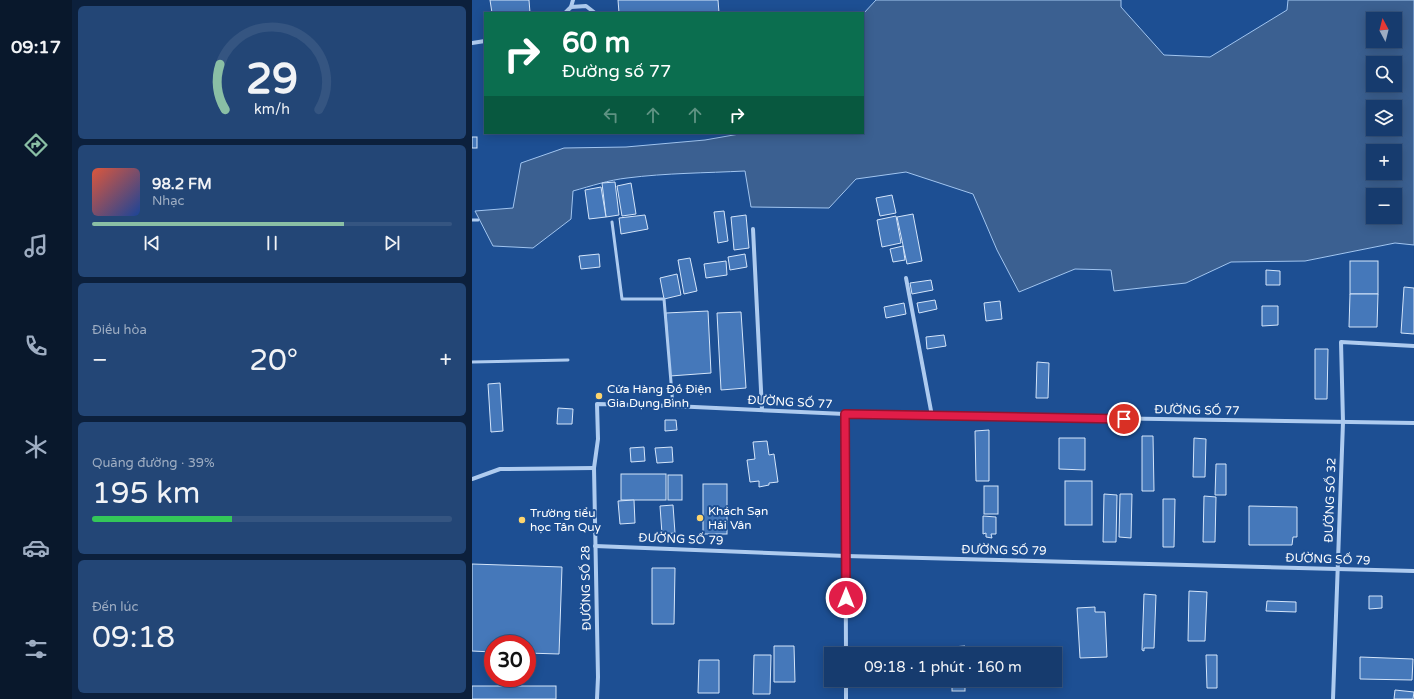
<!DOCTYPE html>
<html lang="vi">
<head>
<meta charset="utf-8">
<style>
  :root { --surface:#163b6e; --page:#234676; --text:#f1f3f6; --muted:#9eadc2; --line:#355581; --accent:#8abfa5 }
  body { margin:0; font-family:"Varela Round",sans-serif; background:var(--page); color:var(--text); height:100vh; display:flex; flex-direction:column; font-size:15px; white-space:nowrap }
  * { box-sizing:border-box; margin:0 }
  p { font-size:13px; color:var(--muted) }
  .icon { flex:none; width:22px; height:22px; fill:none; stroke:currentColor; stroke-width:2; stroke-linecap:round; stroke-linejoin:round }
  .map { position:relative; flex:1; overflow:hidden }
  .drawer { display:flex; flex-direction:column; gap:6px; padding:6px; background:#0c203c; width:400px }
  .drawer>* { flex:none }
  .top-card { position:absolute; left:12px; top:12px; width:380px; height:122px; border-radius:0px; box-shadow:0 2px 10px #0003,0 0 0 1px var(--line); background:#0b6e4f; color:#fff; overflow:hidden }
  .needle { width:26px; rotate:353deg }
  .controls { position:absolute; left:894px; top:12px; display:grid; gap:8px }
  .controls a { display:grid; place-items:center; width:36px; height:36px; border-radius:0px; background:var(--surface); box-shadow:0 2px 10px #0003,0 0 0 1px var(--line); font-size:20px }
  .speed { position:absolute; left:12px; top:635px; display:flex; gap:8px; font-size:20px; font-weight:700; text-align:center }
  .speed>* { display:grid; place-content:center; width:52px; height:52px; border-radius:50%; background:var(--surface); box-shadow:0 2px 10px #0003,0 0 0 1px var(--line); line-height:1 }
  .speed .limit { border:6px solid #d22; background:#fff; color:#111 }
  .pin { position:absolute; display:grid; place-items:center; width:34px; height:34px; color:#fff; margin:-17px; border:2px solid #fff; border-radius:50%; box-shadow:0 1px 4px #0007 }
  .me { position:absolute; width:44px; margin:-22px; rotate:0deg; stroke-linejoin:round; filter:drop-shadow(0 0 3px #0008) }
  .turn { display:flex; align-items:center; gap:14px; height:84px; padding:0 12px; font-size:18px }
  .turn .icon { width:52px; height:52px; stroke-width:2.5 }
  .turn b { display:block; font-size:28px; line-height:34px }
  .lanes { display:flex; align-items:center; height:38px; padding:0 12px; background:#0003; justify-content:center; gap:20px; direction:ltr }
  .lanes .off { opacity:.35 }
  .big { font-size:30px; font-weight:600; line-height:1.1 }
  .drawer .widget { flex:1; display:flex; flex-direction:column; justify-content:center; gap:6px; min-width:0; padding:0 14px; border-radius:6px; background:var(--page) }
  .drawer .dial { align-items:center; gap:0 }
  .dial svg { height:104px; overflow:visible; fill:none; stroke:var(--line); stroke-width:7; stroke-linecap:round; text-anchor:middle }
  .dial text { fill:var(--text); stroke:none }
  .song { display:flex; align-items:center; gap:12px }
  .cover { width:48px; height:48px; border-radius:6px; background:linear-gradient(135deg,hsl(10 70% 55%),hsl(220 70% 35%)) }
  .played { height:4px; border-radius:2px; background:linear-gradient(90deg,var(--accent) 70%,var(--line) 70%) }
  .keys { display:flex; justify-content:space-around; direction:ltr }
  .heat { display:flex; justify-content:space-between; align-items:center; font-size:22px; direction:ltr }
  .charge { height:6px; border-radius:3px; background:linear-gradient(90deg,#34c759 39%,var(--line) 0) }
  .trip { position:absolute; left:352px; top:647px; width:238px; height:40px; border-radius:0px; background:var(--surface); box-shadow:0 2px 10px #0003,0 0 0 1px var(--line); font-weight:600; line-height:40px; text-align:center }
  main { display:flex; flex:1; min-height:0 }
  .dock { display:flex; flex-direction:column; width:72px; justify-content:space-around; align-items:center; background:#09182c; color:var(--muted) }
  .dock .icon { width:28px; height:28px }
  .dock .active { color:var(--accent) }
  .dock b { font-size:18px; color:var(--text) }
  .map>svg:first-child { display:block }
</style>
</head>
<body>
<main>
<nav class="dock">
<b>09:17</b>
<svg class="icon active" aria-label="directions" viewBox="0 0 24 24"><path d="M12 3l9 9-9 9-9-9zM9 14v-3h6M13 9l2 2-2 2"/></svg>
<svg class="icon" aria-label="music" viewBox="0 0 24 24"><path d="M9 18V5l10-2v13"/><circle cx="6" cy="18" r="3"/><circle cx="16" cy="16" r="3"/></svg>
<svg class="icon" aria-label="phone" viewBox="0 0 24 24"><path d="M5 4h4l2 5-3 2q2 4 5 5l2-3 5 2v4C11 20 4 13 5 4z"/></svg>
<svg class="icon" aria-label="climate" viewBox="0 0 24 24"><path d="M12 3v18M4 7l16 10M4 17L20 7"/></svg>
<svg class="icon" aria-label="car" viewBox="0 0 24 24"><path d="M5 17H2v-5l4-1 3-4h7l3 4 3 1v5h-3M9 17h6M6 11h13"/><circle cx="7" cy="17" r="2"/><circle cx="17" cy="17" r="2"/></svg>
<svg class="icon" aria-label="filters" viewBox="0 0 24 24"><path d="M4 7h16M4 17h16"/><circle cx="9" cy="7" r="2"/><circle cx="15" cy="17" r="2"/></svg>
</nav>
<section class="drawer">
<div class="widget dial"><svg viewBox="0 0 100 80">
<path d="M14 69A42 42 0 1 1 86 69"/>
<path d="M14 69A42 42 0 0 1 10 34" stroke="#8abfa5"/>
<text x="50" y="56" font-size="32" font-weight="700">29</text>
<text x="50" y="72" font-size="11">km/h</text>
</svg></div>
<div class="widget">
<div class="song"><i class="cover"></i><div><b>98.2 FM</b><p>Nhạc</p></div></div>
<div class="played"></div>
<div class="keys"><svg class="icon" aria-label="previous" viewBox="0 0 24 24"><path d="M18 5L8 12l10 7zM5 5v14"/></svg><svg class="icon" aria-label="pause" viewBox="0 0 24 24"><path d="M8 5v14M16 5v14"/></svg><svg class="icon" aria-label="next" viewBox="0 0 24 24"><path d="M6 5l10 7-10 7zM19 5v14"/></svg></div>
</div>
<div class="widget"><p>Điều hòa</p>
<div class="heat"><a>−</a><b class="big">20°</b><a>+</a></div>
</div>
<div class="widget"><p>Quãng đường · 39%</p><b class="big">195 km</b><div class="charge"></div></div>
<div class="widget"><p>Đến lúc</p><b class="big">09:18</b></div>
</section>
<div class="map">
<svg width="942" height="699" viewBox="0 0 942 699">
  <rect width="100%" height="100%" fill="#1d4f93"/>
  <path fill="#3b6091" stroke="#a1c5f0" fill-rule="evenodd" d="M404 0H649V7L692 55 738 57 815 10 816 0H942V245L923 243 833 261 759 262 714 283 642 291 639 270 603 269 547 292 525 250 501 194 434 172 384 179 357 208 279 207 273 171C234 173 194 173 155 178 137 180 119 186 101 191L99 219 61 248 21 246 3 211 41 208 49 163 92 148 154 147 233 140 273 133H391V14ZM901 19H923V41H901ZM901 63H923V85H901ZM901 107H923V129H901ZM901 151H923V173H901ZM901 195H923V217H901Z"/>
  <g fill="#4578ba" stroke="#d4e5fa">
    <polygon points="18,0 57,0 58,13 20,13"/>
    <polygon points="146,0 246,0 247,13 147,13"/>
    <rect x="0" y="137" width="5" height="11"/>
    <polygon points="143,182 147,215 134,217 130,183"/>
    <polygon points="159,183 164,214 150,216 145,186"/>
    <polygon points="129,187 134,217 117,219 113,190"/>
    <polygon points="420,195 424,213 408,216 404,198"/>
    <polygon points="252,211 256,241 246,243 242,212"/>
    <polygon points="441,214 450,261 435,264 425,217"/>
    <polygon points="173,215 176,229 149,234 147,218"/>
    <polygon points="274,215 277,248 262,250 259,217"/>
    <polygon points="424,216 429,243 410,247 405,220"/>
    <polygon points="431,246 433,260 421,262 418,249"/>
    <polygon points="127,254 128,267 109,269 107,256"/>
    <polygon points="273,254 275,267 258,270 256,257"/>
    <polygon points="218,258 225,291 212,294 206,260"/>
    <polygon points="254,261 255,275 234,278 232,264"/>
    <rect x="878" y="261" width="28" height="33"/>
    <polygon points="794,270 808,271 808,285 794,285"/>
    <polygon points="205,274 209,295 192,299 188,278"/>
    <polygon points="459,280 461,290 440,294 438,283"/>
    <polygon points="932,287 942,288 942,334 929,333"/>
    <polygon points="878,294 906,294 905,327 877,327"/>
    <polygon points="463,300 465,309 447,313 445,303"/>
    <polygon points="528,301 530,319 514,321 512,303"/>
    <polygon points="432,303 434,314 414,318 412,307"/>
    <polygon points="790,306 806,306 806,325 790,326"/>
    <polygon points="236,311 239,373 198,376 194,313"/>
    <polygon points="269,312 274,388 249,390 245,313"/>
    <polygon points="472,335 474,346 455,349 454,337"/>
    <polygon points="843,349 856,349 855,399 843,399"/>
    <polygon points="565,362 577,363 576,398 564,398"/>
    <polygon points="28,383 31,431 19,432 16,384"/>
    <polygon points="86,408 101,409 100,424 85,424"/>
    <polygon points="193,420 204,420 205,430 193,431"/>
    <polygon points="517,430 517,481 504,481 503,431"/>
    <polygon points="670,436 681,436 682,491 670,491"/>
    <polygon points="587,438 613,438 613,470 587,469"/>
    <polygon points="722,438 734,439 733,477 721,477"/>
    <polygon points="295,441 297,455 302,454 306,482 297,483 297,485 287,487 287,481 278,482 275,460 283,459 281,442"/>
    <polygon points="172,447 173,461 159,462 158,448"/>
    <polygon points="200,447 201,462 185,463 183,448"/>
    <polygon points="744,464 754,464 754,495 743,495"/>
    <rect x="149" y="474" width="45" height="26"/>
    <rect x="196" y="475" width="14" height="25"/>
    <rect x="593" y="481" width="27" height="44"/>
    <rect x="231" y="484" width="24" height="50"/>
    <rect x="512" y="486" width="14" height="28"/>
    <polygon points="632,494 645,495 644,542 631,542"/>
    <polygon points="648,494 660,494 659,538 647,537"/>
    <polygon points="732,496 744,497 743,542 731,542"/>
    <polygon points="691,499 703,499 702,547 691,547"/>
    <polygon points="162,500 163,523 148,524 146,501"/>
    <polygon points="201,505 203,533 190,534 188,506"/>
    <polygon points="777,506 825,507 825,537 821,537 820,545 777,545"/>
    <polygon points="511,516 524,517 524,534 519,534 520,538 514,537 514,533 511,534"/>
    <polygon points="0,564 90,567 87,654 55,653 55,644 21,644 21,652 0,651"/>
    <polygon points="180,568 203,568 202,624 180,624"/>
    <polygon points="717,591 735,592 733,641 716,641"/>
    <polygon points="672,594 684,595 682,648 672,648 672,651 670,650"/>
    <polygon points="897,596 910,596 910,608 897,609"/>
    <polygon points="795,601 824,602 824,612 794,611"/>
    <polygon points="623,607 623,612 633,612 635,657 608,658 605,608"/>
    <polygon points="302,646 322,646 323,682 302,682"/>
    <polygon points="493,646 493,654 480,654 480,647"/>
    <polygon points="282,655 299,655 298,694 281,694"/>
    <polygon points="734,655 745,655 745,688 735,688"/>
    <polygon points="888,657 941,659 940,680 888,679"/>
    <polygon points="227,660 247,660 247,693 226,693"/>
    <rect x="480" y="680" width="13" height="11"/>
    <rect x="549" y="680" width="20" height="7"/>
    <rect x="0" y="686" width="84" height="13"/>
    <polygon points="923,690 942,692 941,699 922,699"/>
  </g>
  <g fill="none" stroke-linecap="round" stroke-linejoin="round">
    <g stroke="#aecbef" stroke-width="3">
      <polyline points="0,220 6,220"/>
      <polyline points="140,222 150,299 192,299 201,406"/>
      <polyline points="0,362 96,360"/>
    </g>
    <g stroke="#aecbef" stroke-width="4">
      <polyline points="99,7 101,0"/>
      <polyline points="93,13 99,7 114,6 123,13"/>
      <polyline points="0,43 13,41"/>
      <polyline points="281,229 290,410"/>
      <polyline points="434,278 460,416"/>
      <polyline points="373,414 374,654"/>
      <polyline points="0,479 28,469 122,468"/>
      <polyline points="123,546 374,556 942,571"/>
      <polyline points="374,680 374,699"/>
      <polyline points="125,699 126,677 122,468 126,439 125,404 201,406 373,414 942,423"/>
      <polyline points="861,699 871,422 869,342 942,346"/>
    </g>
  </g>
  <g fill="none" stroke-linecap="round" stroke-linejoin="round">
    <g stroke="#92132f" stroke-width="10">
      <polyline id="route" points="374,598 373,414 652,419"/>
    </g>
    <use href="#route" stroke="#e11d48" stroke-width="7"/>
  </g>
  <g fill="#fed56d" stroke="#1d4f93" stroke-width="1.5">
    <circle cx="127" cy="396" r="4"/>
    <circle cx="228" cy="518" r="4"/>
    <circle cx="50" cy="520" r="4"/>
  </g>
  <g text-anchor="middle" dominant-baseline="central" stroke-width="4" stroke-linejoin="round" paint-order="stroke">
    <g font-size="12" fill="#fff" stroke="#1d4f93" text-anchor="start">
      <text x="135" y="389">Cửa Hàng Đồ Điện<tspan x="135" dy="14">Gia Dụng Bình</tspan></text>
      <text x="236" y="511">Khách Sạn<tspan x="236" dy="14">Hải Vân</tspan></text>
      <text x="58" y="513">Trường tiểu<tspan x="58" dy="14">học Tân Quy</tspan></text>
    </g>
    <g font-size="12" fill="#fff" stroke="#1d4f93">
      <text transform="translate(318 402) rotate(3)">ĐƯỜNG SỐ 77</text>
      <text transform="translate(725 410) rotate(1)">ĐƯỜNG SỐ 77</text>
      <text transform="translate(858 500) rotate(-88)">ĐƯỜNG SỐ 32</text>
      <text transform="translate(209 539) rotate(2)">ĐƯỜNG SỐ 79</text>
      <text transform="translate(532 550) rotate(1)">ĐƯỜNG SỐ 79</text>
      <text transform="translate(856 559) rotate(2)">ĐƯỜNG SỐ 79</text>
      <text transform="translate(114 588) rotate(-91)">ĐƯỜNG SỐ 28</text>
    </g>
  </g>
</svg>
<div class="controls">
<a><svg class="needle" viewBox="-14 -14 28 28"><path d="M0-13l5 13h-10z" fill="#e53935"/><path d="M0 13l5-13h-10z" fill="#9eadc2"/></svg></a>
<a><svg class="icon" aria-label="search" viewBox="0 0 24 24"><circle cx="10" cy="10" r="6"/><path d="M15 15l6 6"/></svg></a>
<a><svg class="icon" aria-label="layers" viewBox="0 0 24 24"><path d="M12 4l9 5-9 5-9-5zM3 14l9 5 9-5"/></svg></a>
<a>+</a>
<a>−</a>
</div>
<div class="speed"><div class="limit">30</div></div>
<div class="pin" style="left:652px;top:419px;background:#d93025"><svg class="icon" aria-label="arrive" viewBox="0 0 24 24"><path d="M6 21V4h12l-3 4 3 4H6"/></svg></div>
<svg class="me" style="left:374px;top:598px" viewBox="-20 -20 40 40"><circle r="17" fill="#e11d48" stroke="#fff" stroke-width="3"/><path d="M0-11L8 9 0 5-8 9z" fill="#fff"/></svg>
<div class="trip">09:18 · 1 phút · 160 m</div>
<div class="top-card">
<div class="turn"><svg class="icon" aria-label="right" viewBox="0 0 24 24"><path d="M7 20v-9h11M14 6l5 5-5 5"/></svg><div><b>60 m</b>Đường số 77</div></div>
<div class="lanes"><svg class="icon off" aria-label="left" viewBox="0 0 24 24"><path d="M17 20v-9H6M10 6l-5 5 5 5"/></svg><svg class="icon off" aria-label="ahead" viewBox="0 0 24 24"><path d="M12 20V5M6 11l6-6 6 6"/></svg><svg class="icon off" aria-label="ahead" viewBox="0 0 24 24"><path d="M12 20V5M6 11l6-6 6 6"/></svg><svg class="icon" aria-label="right" viewBox="0 0 24 24"><path d="M7 20v-9h11M14 6l5 5-5 5"/></svg></div>
</div>
</div>
</main>
</body>
</html>
